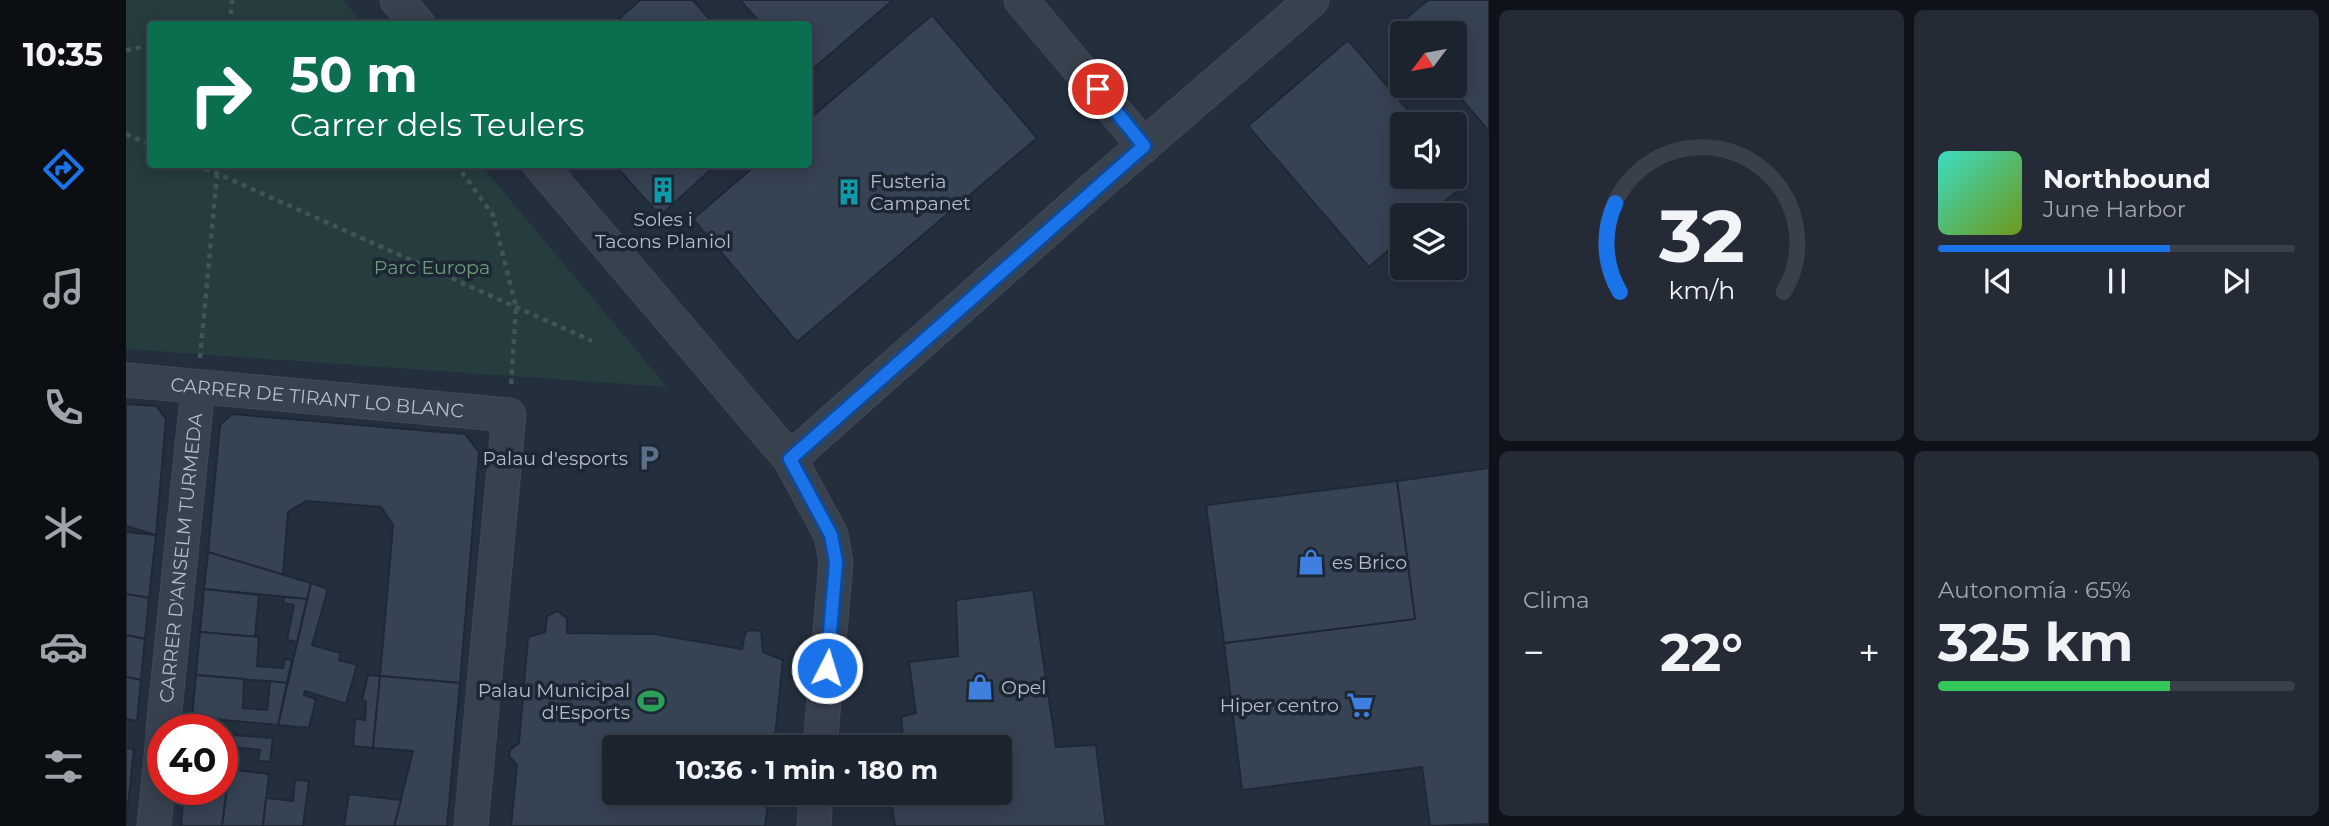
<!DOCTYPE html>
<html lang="es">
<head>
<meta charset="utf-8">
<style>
  :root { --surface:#1b232e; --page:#242b36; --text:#f1f3f6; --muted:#a0a4aa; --line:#39404a; --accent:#1a73e8 }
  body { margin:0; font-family:Montserrat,sans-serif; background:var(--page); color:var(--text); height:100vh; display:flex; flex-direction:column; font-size:26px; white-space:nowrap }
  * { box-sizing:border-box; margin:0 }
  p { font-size:23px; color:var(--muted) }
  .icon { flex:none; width:38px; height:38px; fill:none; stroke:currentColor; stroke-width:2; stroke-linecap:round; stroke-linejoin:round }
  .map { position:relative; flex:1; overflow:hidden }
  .side { display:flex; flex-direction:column; gap:10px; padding:10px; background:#0f1319; width:840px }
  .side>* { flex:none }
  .hud { position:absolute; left:21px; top:21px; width:665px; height:147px; border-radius:7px; box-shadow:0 4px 18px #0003,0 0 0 2px var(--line); background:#0b6e4f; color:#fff; overflow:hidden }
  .needle { width:46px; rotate:238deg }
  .tools { position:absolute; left:1264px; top:21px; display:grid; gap:14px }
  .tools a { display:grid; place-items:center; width:77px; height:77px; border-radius:7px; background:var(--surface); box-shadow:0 4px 18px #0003,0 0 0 2px var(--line); font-size:35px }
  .speed { position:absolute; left:21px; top:714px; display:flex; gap:14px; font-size:35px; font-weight:700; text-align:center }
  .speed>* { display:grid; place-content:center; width:91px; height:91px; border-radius:50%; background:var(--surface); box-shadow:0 4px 18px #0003,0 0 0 2px var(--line); line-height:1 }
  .speed .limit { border:10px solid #d22; background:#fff; color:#111 }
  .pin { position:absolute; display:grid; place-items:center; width:60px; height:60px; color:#fff; margin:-30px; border:4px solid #fff; border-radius:50%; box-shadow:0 2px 7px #0007 }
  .me { position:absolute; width:77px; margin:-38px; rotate:5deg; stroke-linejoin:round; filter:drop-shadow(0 0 5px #0008) }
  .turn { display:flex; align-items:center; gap:24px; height:147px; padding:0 28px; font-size:32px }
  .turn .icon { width:91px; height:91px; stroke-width:2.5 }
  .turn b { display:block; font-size:49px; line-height:60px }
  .big { font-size:52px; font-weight:700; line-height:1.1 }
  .side .tile { flex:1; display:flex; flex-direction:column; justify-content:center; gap:10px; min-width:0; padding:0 24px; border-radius:10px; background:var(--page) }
  .side .dial { align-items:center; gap:0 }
  .dial svg { height:182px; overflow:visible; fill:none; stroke:var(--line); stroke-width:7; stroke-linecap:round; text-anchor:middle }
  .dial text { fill:var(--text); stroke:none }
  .song { display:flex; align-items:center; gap:21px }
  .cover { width:84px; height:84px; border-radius:10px; background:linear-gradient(135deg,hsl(170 70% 55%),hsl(80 70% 35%)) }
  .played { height:7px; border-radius:4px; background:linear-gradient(90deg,var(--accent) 65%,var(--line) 65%) }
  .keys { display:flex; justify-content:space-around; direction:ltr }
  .heat { display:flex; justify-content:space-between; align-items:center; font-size:38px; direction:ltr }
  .charge { height:10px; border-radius:5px; background:linear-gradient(90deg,#34c759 65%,var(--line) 0) }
  .side .tiles { flex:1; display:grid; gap:10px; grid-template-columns:repeat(2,1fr) }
  .trip { position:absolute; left:476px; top:735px; width:410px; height:70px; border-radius:7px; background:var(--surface); box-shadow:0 4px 18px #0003,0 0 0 2px var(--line); font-weight:700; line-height:70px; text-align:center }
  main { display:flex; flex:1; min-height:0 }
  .menu { display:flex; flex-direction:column; width:126px; justify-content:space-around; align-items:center; background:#0b0e12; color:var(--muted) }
  .menu .icon { width:49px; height:49px }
  .menu .current { color:var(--accent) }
  .menu b { font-size:32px; color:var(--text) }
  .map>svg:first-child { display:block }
</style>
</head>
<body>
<main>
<nav class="menu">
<b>10:35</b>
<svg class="icon current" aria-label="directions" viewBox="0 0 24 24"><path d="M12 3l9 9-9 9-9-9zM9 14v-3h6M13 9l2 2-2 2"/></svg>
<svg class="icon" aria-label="music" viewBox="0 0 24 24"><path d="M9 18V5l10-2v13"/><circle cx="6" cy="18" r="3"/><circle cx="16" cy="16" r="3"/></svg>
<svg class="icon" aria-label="phone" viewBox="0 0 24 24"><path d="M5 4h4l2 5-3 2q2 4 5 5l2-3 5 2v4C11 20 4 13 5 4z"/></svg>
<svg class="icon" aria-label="climate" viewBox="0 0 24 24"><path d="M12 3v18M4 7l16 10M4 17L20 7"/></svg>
<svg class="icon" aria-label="car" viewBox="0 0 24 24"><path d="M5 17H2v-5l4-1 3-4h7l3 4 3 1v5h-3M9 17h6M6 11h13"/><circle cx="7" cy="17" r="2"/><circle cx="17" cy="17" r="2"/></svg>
<svg class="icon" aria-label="filters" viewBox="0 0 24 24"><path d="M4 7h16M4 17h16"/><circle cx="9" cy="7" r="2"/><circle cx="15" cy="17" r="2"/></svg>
</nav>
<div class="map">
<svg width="1363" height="826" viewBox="0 0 1363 826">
  <rect width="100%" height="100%" fill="#242f3e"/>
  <polygon fill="#263c3f" points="0,0 217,0 238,24 24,24 24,164 355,165 541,387 0,349"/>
  <g fill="#364354" stroke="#1f2835" stroke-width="2">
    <polygon points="514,0 567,0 588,24 487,24"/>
    <polygon points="614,0 767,0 682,73 682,24 635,24"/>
    <polygon points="1302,0 1363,0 1363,131 1324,86 1328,86 1328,33 1279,33 1272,25"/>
    <polygon points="806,15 911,138 671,342 567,219 631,164 682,164 682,120"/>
    <polygon points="1222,40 1294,124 1276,124 1276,177 1328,177 1328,164 1343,181 1303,215 1276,215 1276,239 1243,267 1122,126"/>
    <polygon points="488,164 591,164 534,216"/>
    <polygon points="0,404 30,406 40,419 30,535 0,526"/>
    <polygon points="106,414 339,434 353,452 334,683 254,676 267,525 255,507 180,501 162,512 157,575 82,552 94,425"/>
    <polygon points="1363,468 1363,824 1304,826 1296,767 1116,790 1098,643 1289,619 1271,481"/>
    <polygon points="1271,481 1289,619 1098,643 1080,505"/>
    <polygon points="0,532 30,535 23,598 0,594"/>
    <polygon points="82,552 185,583 181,599 78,589"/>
    <polygon points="185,583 202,589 186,645 215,653 213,660 231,665 220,704 179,691 178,695 190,699 183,728 152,725"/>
    <polygon points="78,589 133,595 129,637 74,632"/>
    <polygon points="907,590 930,747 970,745 980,826 769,826 764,793 873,793 873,747 778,747 775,717 790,713 783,662 832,656 830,600"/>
    <polygon points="0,594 23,598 19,639 0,635"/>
    <polygon points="158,597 181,599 171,642 161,640 168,605 157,603"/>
    <polygon points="431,611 441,618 441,633 528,634 616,649 619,633 624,630 635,631 637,652 657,660 648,747 488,747 488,793 643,793 639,826 385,826 391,765 383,756 384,750 393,743 402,637 419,632 421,616"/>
    <polygon points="74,632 133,637 131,666 157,668 159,659 166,660 161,683 70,675"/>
    <polygon points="0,635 19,639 15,680 0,677"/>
    <polygon points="70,675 118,679 117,708 141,710 144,681 161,683 152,725 66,717"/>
    <polygon points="242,675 254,676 247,748 227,746 229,719 239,720 240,701 236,700"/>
    <polygon points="254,676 334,683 321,826 268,826 287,751 247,748"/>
    <polygon points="0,677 15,680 11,721 0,719"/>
    <polygon points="96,734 106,735 105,750 96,749"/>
    <polygon points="106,735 147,738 144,762 132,761 134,750 105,747"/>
    <polygon points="0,748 8,749 0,824"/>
    <polygon points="103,769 143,774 137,826 96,826"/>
    <polygon points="169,780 183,781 177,826 137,826 140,798 167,801"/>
    <polygon points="96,784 101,785 96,826 55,826 58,789 96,789"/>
    <polygon points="223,794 275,800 268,826 218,826"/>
  </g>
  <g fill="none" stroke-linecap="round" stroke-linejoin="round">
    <g stroke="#414a57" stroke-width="35">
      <g id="minor">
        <polyline points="271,0 292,24"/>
        <polyline points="895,0 1018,146"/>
        <polyline points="413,164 664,459 705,535 710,562 694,747"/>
        <path id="s1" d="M0 380 383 415 345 826"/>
        <polyline points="664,459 965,191 1186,0"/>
        <path id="s2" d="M37 730 72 387"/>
        <polyline points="28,826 37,736"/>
        <polyline points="688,826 690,793"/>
      </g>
    </g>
    <g stroke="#3f5557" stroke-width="4.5" stroke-dasharray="5 5" stroke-linecap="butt">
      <polyline points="104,24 106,0"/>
      <polyline points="0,50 24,46"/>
      <polyline points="0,134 24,145"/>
      <polyline points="70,164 466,341"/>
      <polyline points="330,164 367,215 390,307 385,386"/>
      <polyline points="74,358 92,164"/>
    </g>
    <use href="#minor" stroke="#38414e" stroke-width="33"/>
  </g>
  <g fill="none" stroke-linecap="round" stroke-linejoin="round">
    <g stroke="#114b97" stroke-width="18">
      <polyline id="route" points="701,668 710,562 705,535 664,459 1018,146 972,89"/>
    </g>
    <use href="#route" stroke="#1a73e8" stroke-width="12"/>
  </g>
  <defs>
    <g id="building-bare" transform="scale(2.1)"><path d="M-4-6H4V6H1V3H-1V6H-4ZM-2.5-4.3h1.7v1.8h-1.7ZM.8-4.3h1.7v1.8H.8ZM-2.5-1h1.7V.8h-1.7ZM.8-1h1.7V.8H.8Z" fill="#0f9aa8" stroke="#1d2633" stroke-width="2.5" paint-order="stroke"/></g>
    <g id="parking-bare" transform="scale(2.1)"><path d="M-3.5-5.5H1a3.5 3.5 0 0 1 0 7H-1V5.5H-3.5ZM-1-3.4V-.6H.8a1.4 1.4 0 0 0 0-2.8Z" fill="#5c6f8a" stroke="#1d2633" stroke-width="2.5" paint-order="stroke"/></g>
    <g id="shop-bare" transform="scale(2.1)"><path d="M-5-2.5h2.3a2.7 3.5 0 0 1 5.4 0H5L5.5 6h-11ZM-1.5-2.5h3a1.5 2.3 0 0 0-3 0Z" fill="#3f7fe0" stroke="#1d2633" stroke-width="2.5" paint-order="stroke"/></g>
    <g id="stadium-bare" transform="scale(2.1)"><path d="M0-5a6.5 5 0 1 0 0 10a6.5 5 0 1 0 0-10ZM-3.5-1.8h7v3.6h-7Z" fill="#2e9e5b" stroke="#1d2633" stroke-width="2.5" paint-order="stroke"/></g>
    <g id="supermarket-bare" transform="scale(2.1)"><path d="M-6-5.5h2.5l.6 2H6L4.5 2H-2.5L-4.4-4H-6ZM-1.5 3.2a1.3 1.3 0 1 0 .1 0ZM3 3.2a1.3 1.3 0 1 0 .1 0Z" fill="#3f7fe0" stroke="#1d2633" stroke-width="2.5" paint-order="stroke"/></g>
  </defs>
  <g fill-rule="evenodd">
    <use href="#building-bare" x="537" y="190"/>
    <use href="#building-bare" x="723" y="192"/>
    <use href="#parking-bare" x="523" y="458"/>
    <use href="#shop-bare" x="1185" y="562"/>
    <use href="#shop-bare" x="854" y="687"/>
    <use href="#stadium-bare" x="525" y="701"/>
    <use href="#supermarket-bare" x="1234" y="705"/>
  </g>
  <g text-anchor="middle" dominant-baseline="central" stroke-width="7" stroke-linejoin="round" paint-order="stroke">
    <g font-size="19" fill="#b4bcc9" stroke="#1d2633" text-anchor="start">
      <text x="744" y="181">Fusteria<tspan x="744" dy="22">Campanet</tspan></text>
      <text x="537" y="219" text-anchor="middle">Soles i<tspan x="537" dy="22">Tacons Planiol</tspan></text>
      <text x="502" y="458" text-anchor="end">Palau d'esports</text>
      <text x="1206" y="562">es Brico</text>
      <text x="875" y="687">Opel</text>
      <text x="504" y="690" text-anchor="end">Palau Municipal<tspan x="504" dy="22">d'Esports</tspan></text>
      <text x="1213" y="705" text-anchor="end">Hiper centro</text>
    </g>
    <g font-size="19" fill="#6b9a76" stroke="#1d2633">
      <text x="306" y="267">Parc Europa</text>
    </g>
    <g font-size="19" fill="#b4bcc9" stroke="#1d2633">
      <text stroke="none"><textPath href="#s1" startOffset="192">CARRER DE TIRANT LO BLANC</textPath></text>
      <text stroke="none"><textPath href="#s2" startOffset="173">CARRER D'ANSELM TURMEDA</textPath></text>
    </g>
  </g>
</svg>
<div class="tools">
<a><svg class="needle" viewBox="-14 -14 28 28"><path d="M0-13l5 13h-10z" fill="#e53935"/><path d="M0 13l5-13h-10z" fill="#a0a4aa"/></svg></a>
<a><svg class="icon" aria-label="sound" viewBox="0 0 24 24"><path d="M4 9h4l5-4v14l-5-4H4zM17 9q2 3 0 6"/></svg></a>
<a><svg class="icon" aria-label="layers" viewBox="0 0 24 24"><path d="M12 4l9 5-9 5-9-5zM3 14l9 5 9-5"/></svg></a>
</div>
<div class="speed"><div class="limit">40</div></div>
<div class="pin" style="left:972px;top:89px;background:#d93025"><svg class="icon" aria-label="arrive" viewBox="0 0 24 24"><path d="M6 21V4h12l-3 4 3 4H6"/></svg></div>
<svg class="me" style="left:701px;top:668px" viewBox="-20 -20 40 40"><circle r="17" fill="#1a73e8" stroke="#fff" stroke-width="3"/><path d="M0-11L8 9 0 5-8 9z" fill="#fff"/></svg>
<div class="trip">10:36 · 1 min · 180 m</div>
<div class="hud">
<div class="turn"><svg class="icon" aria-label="right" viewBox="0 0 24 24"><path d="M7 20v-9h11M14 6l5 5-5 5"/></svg><div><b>50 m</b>Carrer dels Teulers</div></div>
</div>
</div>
<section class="side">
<div class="tiles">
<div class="tile dial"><svg viewBox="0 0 100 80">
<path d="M14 69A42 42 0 1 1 86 69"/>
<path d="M14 69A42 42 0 0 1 12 30" stroke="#1a73e8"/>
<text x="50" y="56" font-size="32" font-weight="700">32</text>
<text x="50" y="72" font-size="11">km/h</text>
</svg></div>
<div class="tile">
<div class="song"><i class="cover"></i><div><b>Northbound</b><p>June Harbor</p></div></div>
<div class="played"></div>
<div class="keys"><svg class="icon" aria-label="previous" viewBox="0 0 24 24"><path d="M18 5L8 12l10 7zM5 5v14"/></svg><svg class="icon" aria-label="pause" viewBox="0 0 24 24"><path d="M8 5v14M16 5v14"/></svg><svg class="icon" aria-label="next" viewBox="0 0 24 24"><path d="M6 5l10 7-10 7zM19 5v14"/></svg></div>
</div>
<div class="tile"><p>Clima</p>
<div class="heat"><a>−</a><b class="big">22°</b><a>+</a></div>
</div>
<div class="tile"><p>Autonomía · 65%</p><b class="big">325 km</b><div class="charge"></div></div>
</div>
</section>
</main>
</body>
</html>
